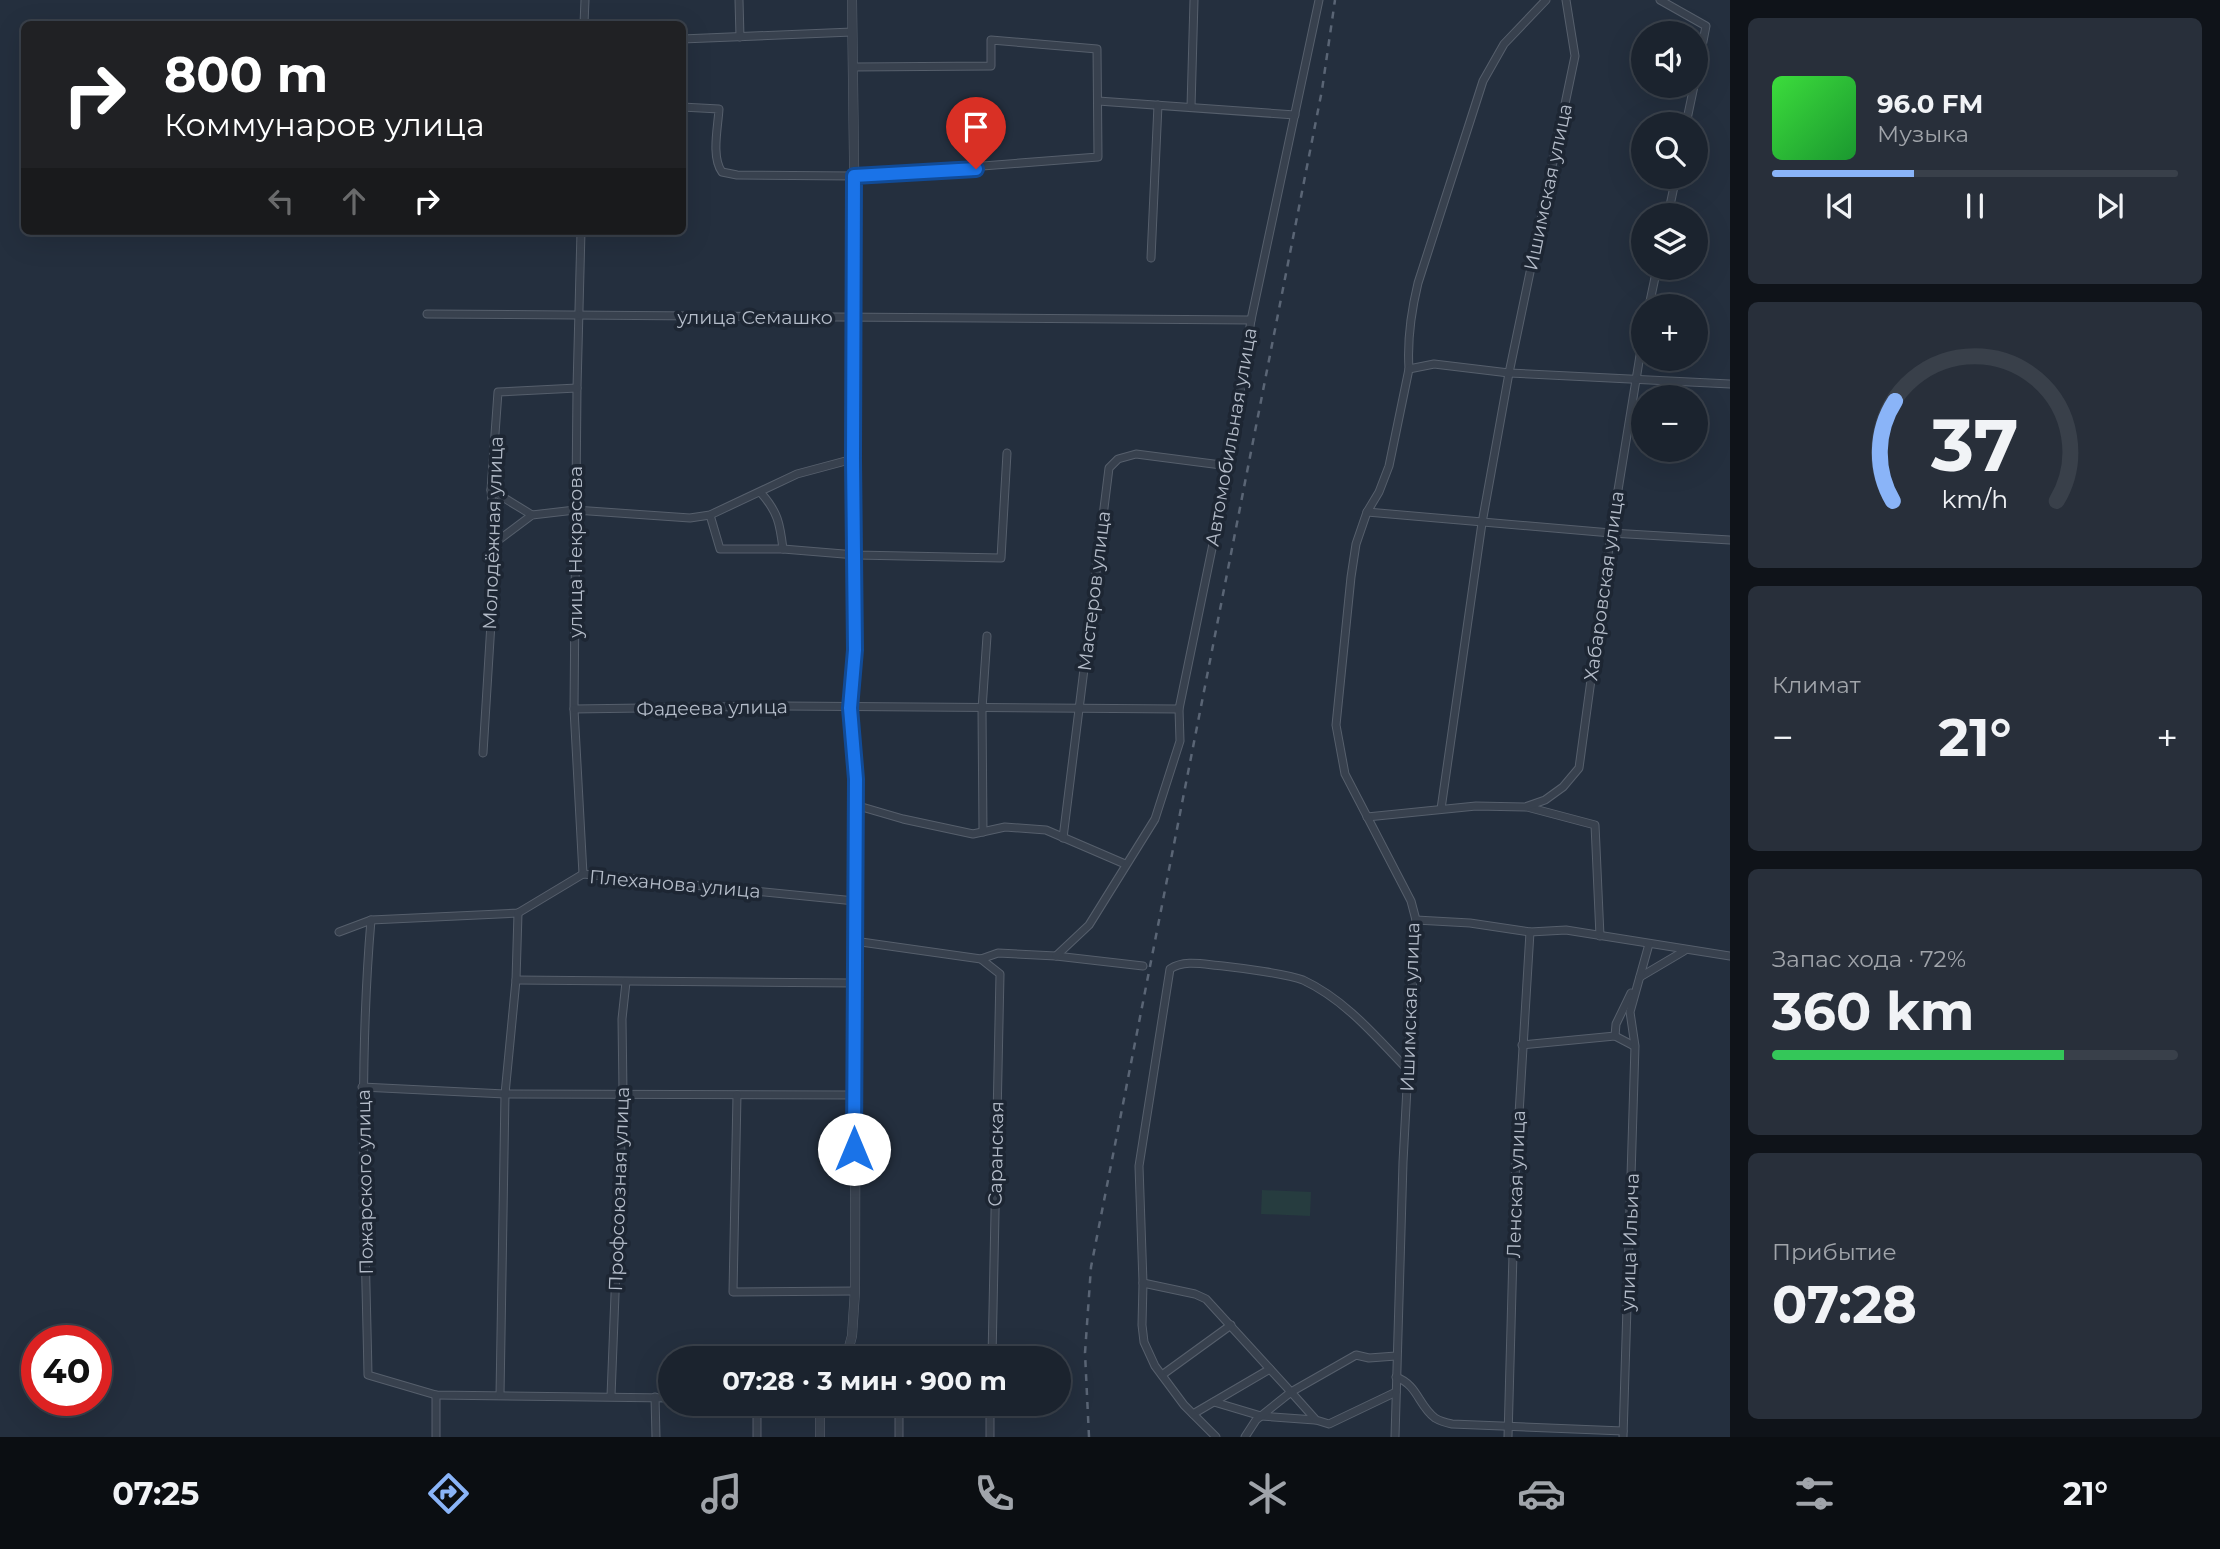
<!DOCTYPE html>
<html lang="ru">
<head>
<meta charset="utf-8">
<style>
  :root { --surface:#1b232e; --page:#282f3a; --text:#f1f3f6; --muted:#a0a4aa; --line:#39404a; --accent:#8ab4f8 }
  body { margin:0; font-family:Montserrat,sans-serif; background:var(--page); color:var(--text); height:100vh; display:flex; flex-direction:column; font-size:26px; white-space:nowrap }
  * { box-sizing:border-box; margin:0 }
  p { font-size:23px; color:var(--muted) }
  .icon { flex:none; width:38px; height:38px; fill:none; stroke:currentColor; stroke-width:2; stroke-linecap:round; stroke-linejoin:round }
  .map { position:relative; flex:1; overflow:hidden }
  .details { display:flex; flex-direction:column; gap:18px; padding:18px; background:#0f1319; width:490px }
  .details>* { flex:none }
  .top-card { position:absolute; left:21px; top:21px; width:665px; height:214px; border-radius:10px; box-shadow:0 7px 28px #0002,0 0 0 2px var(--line); background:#202124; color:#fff; overflow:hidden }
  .tools { position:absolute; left:1631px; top:21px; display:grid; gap:14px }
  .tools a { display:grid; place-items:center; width:77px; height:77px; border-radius:50%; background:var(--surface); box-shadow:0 7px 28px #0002,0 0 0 2px var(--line); font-size:35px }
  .speed { position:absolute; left:21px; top:1325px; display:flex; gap:14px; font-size:35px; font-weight:700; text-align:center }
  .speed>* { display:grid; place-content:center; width:91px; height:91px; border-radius:50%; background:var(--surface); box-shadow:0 7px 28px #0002,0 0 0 2px var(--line); line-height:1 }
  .speed .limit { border:10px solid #d22; background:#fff; color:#111 }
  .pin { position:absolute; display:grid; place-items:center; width:60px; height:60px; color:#fff; margin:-72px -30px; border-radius:50% 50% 50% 0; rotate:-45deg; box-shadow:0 0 7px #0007 }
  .pin .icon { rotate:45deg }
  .me { position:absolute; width:77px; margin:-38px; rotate:0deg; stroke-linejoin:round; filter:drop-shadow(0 0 5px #0008) }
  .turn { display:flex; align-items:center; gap:24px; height:147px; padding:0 28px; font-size:32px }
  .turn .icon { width:91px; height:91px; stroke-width:2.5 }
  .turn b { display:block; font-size:49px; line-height:60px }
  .lanes { display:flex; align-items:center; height:66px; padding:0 28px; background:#0003; justify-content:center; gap:35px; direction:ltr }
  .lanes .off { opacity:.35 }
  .big { font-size:52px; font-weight:700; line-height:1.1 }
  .details .card { flex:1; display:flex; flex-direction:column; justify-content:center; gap:10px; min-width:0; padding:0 24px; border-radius:10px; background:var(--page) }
  .details .dial { align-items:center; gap:0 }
  .dial svg { height:182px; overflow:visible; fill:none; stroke:var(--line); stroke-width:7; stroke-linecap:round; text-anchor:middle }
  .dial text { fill:var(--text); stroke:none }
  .song { display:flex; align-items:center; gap:21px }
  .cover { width:84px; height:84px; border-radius:10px; background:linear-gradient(135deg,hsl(120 70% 55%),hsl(130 70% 35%)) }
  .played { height:7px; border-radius:4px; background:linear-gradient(90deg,var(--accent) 35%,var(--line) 35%) }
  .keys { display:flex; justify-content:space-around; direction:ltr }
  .heat { display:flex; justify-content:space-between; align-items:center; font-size:38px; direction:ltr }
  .charge { height:10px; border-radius:5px; background:linear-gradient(90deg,#34c759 72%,var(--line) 0) }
  .trip { position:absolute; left:658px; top:1346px; width:413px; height:70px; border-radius:35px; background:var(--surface); box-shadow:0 7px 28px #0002,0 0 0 2px var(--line); font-weight:700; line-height:70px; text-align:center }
  .menu { display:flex; height:112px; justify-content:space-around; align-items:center; background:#0b0e12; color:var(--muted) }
  .menu .icon { width:49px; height:49px }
  .menu .active { color:var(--accent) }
  .menu b { font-size:32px; color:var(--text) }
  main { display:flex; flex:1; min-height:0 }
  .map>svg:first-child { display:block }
</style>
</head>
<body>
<main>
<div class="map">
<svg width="1730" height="1437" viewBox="0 0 1730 1437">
  <rect width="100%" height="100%" fill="#242f3e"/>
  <polygon fill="#263c3f" points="1262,1190 1311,1192 1310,1216 1261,1214"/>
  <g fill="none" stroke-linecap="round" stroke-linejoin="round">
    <g stroke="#565f6c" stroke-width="9">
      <g id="minor">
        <polyline points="739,0 740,37"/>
        <polyline points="1660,0 1706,26 1696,77"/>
        <polyline points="584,24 585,0"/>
        <polyline points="682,39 852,32"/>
        <polyline points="1098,101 1295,115"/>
        <path d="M682 107 719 109C718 127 711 157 722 172L737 175 854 176 1098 157 1097 49 991 40V66L854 67"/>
        <polyline points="1191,107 1194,0"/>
        <polyline points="1686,124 1694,86"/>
        <polyline points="1668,215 1676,177"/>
        <polyline points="581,231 577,388 574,709 583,874"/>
        <polyline points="1151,258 1158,105"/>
        <polyline points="1649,306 1657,268"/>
        <polyline points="427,314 1251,320"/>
        <path d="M1409 369C1407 339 1411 312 1418 283L1483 81 1504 44 1546 0"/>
        <polyline points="491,490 532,515"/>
        <path d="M761 493C778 512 780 524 783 549"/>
        <polyline points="1367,512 1611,533 1730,540"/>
        <polyline points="710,515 720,549 783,549 856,555 1001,558 1007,453"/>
        <polyline points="496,542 532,515 575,510 690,518 710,515 797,474 853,459"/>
        <polyline points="574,709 784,706 1179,709"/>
        <polyline points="483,753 496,542 491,490 498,392 577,388"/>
        <polyline points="855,805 903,819 973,834 1005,827 1046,830 1125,864"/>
        <polyline points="1527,807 1595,825 1600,936"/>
        <polyline points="1441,809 1482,523 1509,373 1575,56 1566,0"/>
        <polyline points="1367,817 1476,806 1525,807 1545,800 1563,787 1579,768 1611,533 1643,337"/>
        <polyline points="983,832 982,709 987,636"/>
        <polyline points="1063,838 1109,468 1118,459 1136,454 1229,466"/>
        <path d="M371 920C358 1071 365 1223 368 1375L436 1395 670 1398"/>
        <polyline points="1416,920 1470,923 1530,932 1566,930 1730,956"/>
        <polyline points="339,932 371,920 518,913 583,874 855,901"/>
        <polyline points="854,941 981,959 998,953 1056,956 1143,966"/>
        <polyline points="1056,956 1089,925 1155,819 1180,741 1179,709 1229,466 1251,320 1319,0"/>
        <polyline points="981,959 1000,974 992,1358"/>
        <polyline points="1640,977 1684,951"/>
        <polyline points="516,980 854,983"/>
        <polyline points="1615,1036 1616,1024 1631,993"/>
        <polyline points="1522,1045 1615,1036 1634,1046"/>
        <polyline points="362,1087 505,1094 854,1095"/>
        <polyline points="737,1095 733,1292 855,1291"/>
        <polyline points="1143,1283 1195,1294 1206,1299 1291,1392 1356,1355 1369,1358 1396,1356"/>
        <polyline points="1162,1375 1231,1325"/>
        <path d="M1396 1377C1418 1385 1418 1405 1435 1418 1440 1421 1447 1423 1452 1424L1623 1431"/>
        <polyline points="436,1395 436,1437"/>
        <polyline points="500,1395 505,1094 516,980 518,913"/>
        <polyline points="611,1396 623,1092 622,1019 626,982"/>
        <polyline points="655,1397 656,1437"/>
        <polyline points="1214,1402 1261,1416 1315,1420"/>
        <polyline points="1193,1414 1270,1369"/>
        <polyline points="757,1437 757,1404"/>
        <polyline points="899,1437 899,1404"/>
        <polyline points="990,1437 990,1404"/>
        <path d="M1216 1437 1184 1405 1155 1366 1144 1342 1142 1325 1143 1283 1139 1166 1170 969C1185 959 1206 965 1223 966 1241 968 1287 974 1303 980 1346 1000 1377 1038 1409 1071"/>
        <polyline points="1245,1437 1256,1420 1291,1392 1316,1420 1329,1424 1396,1392"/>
        <polyline points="1395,1437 1403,1162 1416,920 1411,901 1345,774 1336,725 1351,577 1356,544 1367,512 1379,492 1389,466 1409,369 1434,364 1509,373 1730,384"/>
        <polyline points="1508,1437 1515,1180 1530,932"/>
        <polyline points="1623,1437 1635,1046 1630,1012 1649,944"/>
      </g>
    </g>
    <g stroke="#565f6c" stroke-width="10">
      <g id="tertiary">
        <polyline points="846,1358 852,1336 855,1291 856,779 850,708 855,650 856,555 853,459 855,239 852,0"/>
        <polyline points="820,1437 820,1404"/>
      </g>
    </g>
    <use href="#minor" stroke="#38414e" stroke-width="7"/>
    <use href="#tertiary" stroke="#38414e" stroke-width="9"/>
    <polyline stroke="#5a6575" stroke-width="2.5" stroke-dasharray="7 7" stroke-linecap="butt" points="1089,1437 1085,1353 1091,1267 1322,90 1335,0"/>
  </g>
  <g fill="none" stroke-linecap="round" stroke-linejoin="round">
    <g stroke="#114b97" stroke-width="18">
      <polyline id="route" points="854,1149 856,779 850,708 855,650 853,459 854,176 976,169"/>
    </g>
    <use href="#route" stroke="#1a73e8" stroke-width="12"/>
  </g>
  <g text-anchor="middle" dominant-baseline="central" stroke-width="7" stroke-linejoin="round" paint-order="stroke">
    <g font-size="19" fill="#b4bcc9" stroke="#1d2633">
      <text transform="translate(1548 187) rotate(-78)">Ишимская улица</text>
      <text x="755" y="317">улица Семашко</text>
      <text transform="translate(1231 437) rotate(-80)">Автомобильная улица</text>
      <text transform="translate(493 533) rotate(-88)">Молодёжная улица</text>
      <text transform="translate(575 552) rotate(-90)">улица Некрасова</text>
      <text transform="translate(1604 586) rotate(-82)">Хабаровская улица</text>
      <text transform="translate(1094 591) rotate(-83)">Мастеров улица</text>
      <text transform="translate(712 708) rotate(-1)">Фадеева улица</text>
      <text transform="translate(675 884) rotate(5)">Плеханова улица</text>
      <text transform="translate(1410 1007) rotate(-88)">Ишимская улица</text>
      <text transform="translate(996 1154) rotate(-89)">Саранская</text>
      <text transform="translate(365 1182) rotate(-91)">Пожарского улица</text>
      <text transform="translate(1516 1184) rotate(-88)">Ленская улица</text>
      <text transform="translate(619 1189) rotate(-88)">Профсоюзная улица</text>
      <text transform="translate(1630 1242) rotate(-88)">улица Ильича</text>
    </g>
  </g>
</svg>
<div class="tools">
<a><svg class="icon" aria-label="sound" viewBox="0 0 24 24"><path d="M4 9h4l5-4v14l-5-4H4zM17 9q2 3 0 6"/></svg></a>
<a><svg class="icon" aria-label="search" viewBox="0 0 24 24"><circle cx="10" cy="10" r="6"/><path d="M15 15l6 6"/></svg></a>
<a><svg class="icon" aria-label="layers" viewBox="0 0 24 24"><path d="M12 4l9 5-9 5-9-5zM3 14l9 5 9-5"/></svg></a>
<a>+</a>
<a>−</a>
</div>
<div class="speed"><div class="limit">40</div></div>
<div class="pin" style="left:976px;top:169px;background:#d93025"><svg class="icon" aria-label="arrive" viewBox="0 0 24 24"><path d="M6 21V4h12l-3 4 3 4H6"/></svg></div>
<svg class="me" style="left:854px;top:1149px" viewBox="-20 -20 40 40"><circle r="19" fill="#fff"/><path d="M0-13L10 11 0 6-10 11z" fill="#1a73e8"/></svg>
<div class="trip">07:28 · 3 мин · 900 m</div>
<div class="top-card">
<div class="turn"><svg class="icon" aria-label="right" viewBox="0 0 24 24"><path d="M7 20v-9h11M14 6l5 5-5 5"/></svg><div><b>800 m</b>Коммунаров улица</div></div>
<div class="lanes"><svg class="icon off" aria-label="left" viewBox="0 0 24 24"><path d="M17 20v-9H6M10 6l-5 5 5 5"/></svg><svg class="icon off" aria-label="ahead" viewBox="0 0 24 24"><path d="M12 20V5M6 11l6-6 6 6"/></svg><svg class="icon" aria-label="right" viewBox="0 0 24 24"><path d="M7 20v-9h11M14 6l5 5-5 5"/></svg></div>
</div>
</div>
<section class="details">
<div class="card">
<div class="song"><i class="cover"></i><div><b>96.0 FM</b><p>Музыка</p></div></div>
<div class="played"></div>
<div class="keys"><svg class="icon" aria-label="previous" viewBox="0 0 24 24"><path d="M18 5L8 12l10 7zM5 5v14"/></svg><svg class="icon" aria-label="pause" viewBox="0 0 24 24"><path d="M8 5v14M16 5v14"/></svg><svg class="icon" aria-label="next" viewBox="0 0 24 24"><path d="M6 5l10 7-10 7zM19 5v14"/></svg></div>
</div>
<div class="card dial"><svg viewBox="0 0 100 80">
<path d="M14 69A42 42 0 1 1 86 69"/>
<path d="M14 69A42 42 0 0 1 15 25" stroke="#8ab4f8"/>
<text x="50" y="56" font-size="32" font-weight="700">37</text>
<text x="50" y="72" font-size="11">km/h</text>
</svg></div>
<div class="card"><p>Климат</p>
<div class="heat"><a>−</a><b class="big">21°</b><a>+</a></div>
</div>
<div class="card"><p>Запас хода · 72%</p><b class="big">360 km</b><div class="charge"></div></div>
<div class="card"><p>Прибытие</p><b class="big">07:28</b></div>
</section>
</main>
<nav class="menu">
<b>07:25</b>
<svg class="icon active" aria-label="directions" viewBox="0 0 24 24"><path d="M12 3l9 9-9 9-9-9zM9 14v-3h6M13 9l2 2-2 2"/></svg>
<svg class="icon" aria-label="music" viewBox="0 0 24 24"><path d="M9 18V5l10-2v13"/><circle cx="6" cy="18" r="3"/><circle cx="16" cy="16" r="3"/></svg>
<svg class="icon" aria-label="phone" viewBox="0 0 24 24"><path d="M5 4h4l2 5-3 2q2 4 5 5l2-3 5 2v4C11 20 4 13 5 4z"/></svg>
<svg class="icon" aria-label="climate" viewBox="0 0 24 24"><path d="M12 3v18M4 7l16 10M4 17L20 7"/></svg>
<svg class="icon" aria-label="car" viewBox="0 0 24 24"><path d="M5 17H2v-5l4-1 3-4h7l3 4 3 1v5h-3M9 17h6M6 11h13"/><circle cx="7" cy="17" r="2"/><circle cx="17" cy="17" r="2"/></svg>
<svg class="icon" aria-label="filters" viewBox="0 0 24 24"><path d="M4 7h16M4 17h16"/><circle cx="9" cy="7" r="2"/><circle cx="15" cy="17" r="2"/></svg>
<b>21°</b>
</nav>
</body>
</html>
